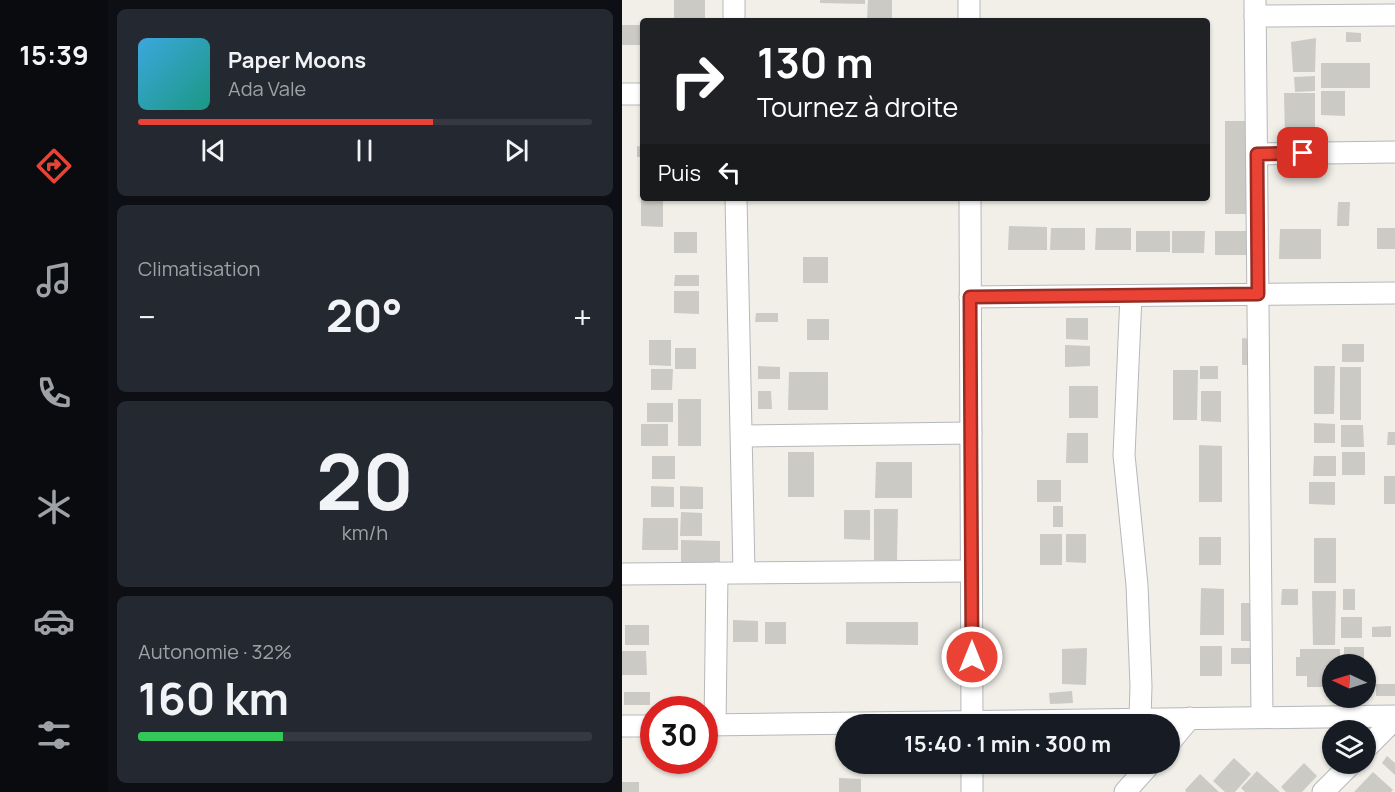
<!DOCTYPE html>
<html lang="fr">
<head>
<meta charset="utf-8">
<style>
  :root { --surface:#171b24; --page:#242831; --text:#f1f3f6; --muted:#9ea1a6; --line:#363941; --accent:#ea4335 }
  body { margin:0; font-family:Manrope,sans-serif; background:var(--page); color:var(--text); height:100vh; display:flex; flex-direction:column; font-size:22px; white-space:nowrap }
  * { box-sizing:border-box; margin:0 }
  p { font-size:20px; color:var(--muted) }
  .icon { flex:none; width:33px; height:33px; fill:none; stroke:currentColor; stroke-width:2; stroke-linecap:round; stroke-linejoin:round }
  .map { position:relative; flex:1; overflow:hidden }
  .details { display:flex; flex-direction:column; gap:9px; padding:9px; background:#0d0f14; width:514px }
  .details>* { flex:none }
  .guide { position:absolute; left:18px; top:18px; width:570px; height:183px; border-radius:6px; box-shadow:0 2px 4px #0004; background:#202124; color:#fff; overflow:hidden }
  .needle { width:39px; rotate:274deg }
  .controls { position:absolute; left:700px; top:654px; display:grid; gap:12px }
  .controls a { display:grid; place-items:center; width:54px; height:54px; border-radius:50%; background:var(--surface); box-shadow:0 2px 4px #0004; font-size:30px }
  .speed { position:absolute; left:18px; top:696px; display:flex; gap:12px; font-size:30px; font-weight:700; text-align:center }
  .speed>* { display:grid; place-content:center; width:78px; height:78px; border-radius:50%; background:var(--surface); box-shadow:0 2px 4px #0004; line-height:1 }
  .speed .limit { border:9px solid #d22; background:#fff; color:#111 }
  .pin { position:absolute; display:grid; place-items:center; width:51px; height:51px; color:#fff; margin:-26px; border-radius:12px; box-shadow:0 3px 9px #0006 }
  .me { position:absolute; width:66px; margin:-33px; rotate:0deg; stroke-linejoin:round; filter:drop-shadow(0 0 4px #0008) }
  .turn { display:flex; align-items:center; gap:21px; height:126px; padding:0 18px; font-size:27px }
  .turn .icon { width:78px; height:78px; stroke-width:2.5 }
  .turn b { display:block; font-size:42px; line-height:51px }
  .then { display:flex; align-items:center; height:57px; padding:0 18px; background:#0003; gap:12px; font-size:22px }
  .big { font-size:45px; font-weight:700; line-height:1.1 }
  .details .tile { flex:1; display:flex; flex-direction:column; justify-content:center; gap:9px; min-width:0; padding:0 21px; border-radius:9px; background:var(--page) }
  .details .dial { align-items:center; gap:0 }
  .dial b { font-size:78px; line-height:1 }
  .song { display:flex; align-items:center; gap:18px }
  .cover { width:72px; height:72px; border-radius:9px; background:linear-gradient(135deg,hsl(200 70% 55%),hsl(170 70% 35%)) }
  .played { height:6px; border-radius:3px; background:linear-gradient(90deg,var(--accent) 65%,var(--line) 65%) }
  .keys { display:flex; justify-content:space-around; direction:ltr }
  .heat { display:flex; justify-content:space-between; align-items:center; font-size:33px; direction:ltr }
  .charge { height:9px; border-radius:4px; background:linear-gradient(90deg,#34c759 32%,var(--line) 0) }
  .trip { position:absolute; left:213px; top:714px; width:345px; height:60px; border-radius:30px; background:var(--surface); box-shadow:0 2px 4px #0004; font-weight:700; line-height:60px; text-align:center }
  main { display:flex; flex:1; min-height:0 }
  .menu { display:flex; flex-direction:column; width:108px; justify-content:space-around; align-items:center; background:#090b0e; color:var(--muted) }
  .menu .icon { width:42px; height:42px }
  .menu .selected { color:var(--accent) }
  .menu b { font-size:27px; color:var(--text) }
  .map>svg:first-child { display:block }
</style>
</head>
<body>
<main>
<nav class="menu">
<b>15:39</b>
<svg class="icon selected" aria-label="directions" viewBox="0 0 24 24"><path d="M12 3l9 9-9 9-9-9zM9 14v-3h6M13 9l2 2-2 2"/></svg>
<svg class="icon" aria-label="music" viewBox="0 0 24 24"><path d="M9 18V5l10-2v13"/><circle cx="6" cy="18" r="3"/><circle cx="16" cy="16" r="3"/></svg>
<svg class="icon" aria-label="phone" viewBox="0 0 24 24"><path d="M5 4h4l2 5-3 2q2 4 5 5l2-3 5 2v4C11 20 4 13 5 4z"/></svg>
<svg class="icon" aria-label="climate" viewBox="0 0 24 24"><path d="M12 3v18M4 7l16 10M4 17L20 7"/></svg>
<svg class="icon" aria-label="car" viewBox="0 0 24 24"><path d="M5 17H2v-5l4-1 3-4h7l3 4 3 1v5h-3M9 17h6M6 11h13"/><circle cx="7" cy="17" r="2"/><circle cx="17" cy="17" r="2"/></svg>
<svg class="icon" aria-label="filters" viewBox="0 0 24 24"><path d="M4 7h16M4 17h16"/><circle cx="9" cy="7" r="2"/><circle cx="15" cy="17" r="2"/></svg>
</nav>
<section class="details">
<div class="tile">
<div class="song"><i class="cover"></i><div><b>Paper Moons</b><p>Ada Vale</p></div></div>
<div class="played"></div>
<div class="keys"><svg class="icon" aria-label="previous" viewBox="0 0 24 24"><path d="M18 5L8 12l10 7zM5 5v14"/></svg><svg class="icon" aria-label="pause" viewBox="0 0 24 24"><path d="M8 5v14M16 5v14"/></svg><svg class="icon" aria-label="next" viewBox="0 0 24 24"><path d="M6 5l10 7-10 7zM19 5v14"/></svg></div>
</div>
<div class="tile"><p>Climatisation</p>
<div class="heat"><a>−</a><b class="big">20°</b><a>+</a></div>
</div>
<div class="tile dial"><b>20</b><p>km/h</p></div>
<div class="tile"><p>Autonomie · 32%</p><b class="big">160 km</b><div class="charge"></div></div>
</section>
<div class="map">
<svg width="773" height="792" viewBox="0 0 773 792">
  <rect width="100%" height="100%" fill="#f1efe8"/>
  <g fill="#cccac5">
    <rect x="52" y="0" width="31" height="21"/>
    <polygon points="198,0 243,0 243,4 198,3"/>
    <polygon points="246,0 270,0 270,20 245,20"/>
    <rect x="0" y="25" width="21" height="20"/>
    <polygon points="724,32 739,33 739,42 724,42"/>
    <polygon points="694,38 693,72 671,72 669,42"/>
    <rect x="699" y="63" width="49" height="25"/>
    <polygon points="693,76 693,91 673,92 672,77"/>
    <polygon points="699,91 723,91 723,116 699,115"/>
    <polygon points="662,93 693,93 693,139 663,137"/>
    <rect x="603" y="121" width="24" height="93"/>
    <polygon points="15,146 21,147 21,157 15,157"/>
    <polygon points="19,198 41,198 41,227 19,226"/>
    <polygon points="716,202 728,202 727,226 715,226"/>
    <polygon points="387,226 425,227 425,250 386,250"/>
    <polygon points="429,228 463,228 463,250 428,250"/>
    <polygon points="474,228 509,228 509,250 473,250"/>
    <rect x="755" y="228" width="18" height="21"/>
    <polygon points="658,229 699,229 699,259 657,259"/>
    <rect x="514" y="231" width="34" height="21"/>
    <polygon points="550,231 583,231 582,253 550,253"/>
    <rect x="593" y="231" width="34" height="24"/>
    <rect x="52" y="232" width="23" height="21"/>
    <rect x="181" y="257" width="25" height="26"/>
    <polygon points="53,275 77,275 77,286 52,286"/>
    <polygon points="52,291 77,291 77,314 52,313"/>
    <polygon points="134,313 156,313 156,322 133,322"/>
    <polygon points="444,318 466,318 466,340 444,339"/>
    <rect x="185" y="319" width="22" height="21"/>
    <polygon points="620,338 630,339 630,365 620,365"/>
    <polygon points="27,340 49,340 49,366 27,365"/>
    <rect x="720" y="344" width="22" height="18"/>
    <polygon points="443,345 468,346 468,366 443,367"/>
    <rect x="53" y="348" width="21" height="21"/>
    <polygon points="136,366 158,367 158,379 136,379"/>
    <rect x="578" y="366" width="18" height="13"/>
    <polygon points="692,366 713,366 712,414 692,414"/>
    <rect x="718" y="367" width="21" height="53"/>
    <polygon points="29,369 51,369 50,390 29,390"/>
    <polygon points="551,370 576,370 575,420 551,420"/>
    <polygon points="167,372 206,372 206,410 166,410"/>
    <rect x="447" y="386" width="29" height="32"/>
    <polygon points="136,391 149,391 150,409 136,409"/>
    <polygon points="579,391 599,391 599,422 579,421"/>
    <rect x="56" y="399" width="23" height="47"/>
    <rect x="25" y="403" width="26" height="19"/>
    <polygon points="692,423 713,424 713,443 692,443"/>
    <rect x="19" y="424" width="27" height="22"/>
    <polygon points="719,425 741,425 742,447 719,447"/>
    <polygon points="766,432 773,432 773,445 765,445"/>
    <polygon points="445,433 466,433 466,463 444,463"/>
    <polygon points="577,445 600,446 600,502 577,502"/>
    <rect x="166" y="452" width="26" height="45"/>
    <rect x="720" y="452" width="23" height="23"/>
    <rect x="30" y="456" width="23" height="23"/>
    <polygon points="692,456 714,456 714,476 691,476"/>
    <polygon points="254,462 290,462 290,498 253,498"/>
    <rect x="762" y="476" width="11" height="28"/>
    <rect x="415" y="480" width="24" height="22"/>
    <polygon points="687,482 713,482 713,505 687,504"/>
    <polygon points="29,486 52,487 52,507 29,507"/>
    <polygon points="58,486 81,487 81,509 58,509"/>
    <rect x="431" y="506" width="10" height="21"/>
    <polygon points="252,509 276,509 275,560 252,560"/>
    <polygon points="222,510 248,510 248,540 222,539"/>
    <polygon points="59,512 80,513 80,536 58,536"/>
    <polygon points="21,518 56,518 56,550 20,550"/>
    <rect x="418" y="534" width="22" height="31"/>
    <polygon points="444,534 464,534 464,563 444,562"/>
    <rect x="577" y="537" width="22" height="28"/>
    <rect x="692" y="538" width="22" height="45"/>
    <polygon points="59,540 98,541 98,566 59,565"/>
    <polygon points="579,588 602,589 602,635 578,635"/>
    <polygon points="660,589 676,589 676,605 659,605"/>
    <rect x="721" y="589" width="12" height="21"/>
    <polygon points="690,591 714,591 713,645 691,645"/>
    <rect x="619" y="603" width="12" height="38"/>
    <rect x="719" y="617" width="21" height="21"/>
    <polygon points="111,620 136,621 136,642 111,642"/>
    <rect x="143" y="622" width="21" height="22"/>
    <polygon points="224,622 296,622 296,645 224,644"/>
    <rect x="3" y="625" width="24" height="20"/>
    <polygon points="769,626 769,637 750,637 750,627"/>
    <rect x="578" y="646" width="22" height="30"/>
    <rect x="722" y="647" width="20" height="17"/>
    <polygon points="465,648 464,685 440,684 440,649"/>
    <rect x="609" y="648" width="22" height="16"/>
    <polygon points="678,649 718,649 718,664 711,664 711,687 685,687 685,676 674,676 674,657 678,657"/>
    <polygon points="0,651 24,651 25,675 0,675"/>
    <rect x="754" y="684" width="19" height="12"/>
    <polygon points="450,691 451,703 428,704 427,693"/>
    <rect x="2" y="692" width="26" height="13"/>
    <polygon points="765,756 773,763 773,775 760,763"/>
    <polygon points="612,758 629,774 613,792 603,792 591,781"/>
    <polygon points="682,763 695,776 680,792 664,792 659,787"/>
    <polygon points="635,771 658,792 623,792 619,788"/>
    <polygon points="751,772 771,790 769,792 732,792"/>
    <polygon points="578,774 597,792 564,792 563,790"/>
    <polygon points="217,778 239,779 239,792 217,792"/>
    <rect x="0" y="782" width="17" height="10"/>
  </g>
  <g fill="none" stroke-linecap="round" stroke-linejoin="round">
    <g stroke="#b5b8bc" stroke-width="23">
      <g id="minor">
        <polyline points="347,0 347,21"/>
        <polyline points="633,0 640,717"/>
        <polyline points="633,16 773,15"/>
        <polyline points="112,21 112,0"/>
        <polyline points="0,94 21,94"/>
        <polyline points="635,154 773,152"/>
        <polyline points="114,198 122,572"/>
        <polyline points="348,198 350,724"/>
        <polyline points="509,296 502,455 515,585 519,686 518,719"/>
        <polyline points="348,297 773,293"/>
        <polyline points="120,436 349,433"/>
        <polyline points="0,574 349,571"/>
        <polyline points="82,725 773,716"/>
        <polyline points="93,725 95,573"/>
        <polyline points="0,726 32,726"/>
        <polyline points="548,742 568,718"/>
        <polyline points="744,748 773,719"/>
        <polyline points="350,764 350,792"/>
        <polyline points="503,792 528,764"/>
        <polyline points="701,792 729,764"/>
      </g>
    </g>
    <use href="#minor" stroke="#fff" stroke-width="21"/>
  </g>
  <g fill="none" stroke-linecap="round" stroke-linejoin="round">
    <g stroke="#982c22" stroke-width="15">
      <polyline id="route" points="350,657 348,297 636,294 635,154 681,153"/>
    </g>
    <use href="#route" stroke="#ea4335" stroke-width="10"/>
  </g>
</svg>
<div class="controls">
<a><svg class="needle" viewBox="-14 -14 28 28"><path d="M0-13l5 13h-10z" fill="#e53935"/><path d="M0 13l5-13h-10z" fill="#9ea1a6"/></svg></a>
<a><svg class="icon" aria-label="layers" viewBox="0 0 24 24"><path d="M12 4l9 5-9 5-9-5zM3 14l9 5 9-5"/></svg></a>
</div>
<div class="speed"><div class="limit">30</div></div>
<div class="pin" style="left:681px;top:153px;background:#d93025"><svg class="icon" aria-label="arrive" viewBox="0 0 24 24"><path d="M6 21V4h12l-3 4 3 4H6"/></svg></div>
<svg class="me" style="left:350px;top:657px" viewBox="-20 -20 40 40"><circle r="17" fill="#ea4335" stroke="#fff" stroke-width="3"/><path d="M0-11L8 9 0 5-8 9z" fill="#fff"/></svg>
<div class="trip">15:40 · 1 min · 300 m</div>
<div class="guide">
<div class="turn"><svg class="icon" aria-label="right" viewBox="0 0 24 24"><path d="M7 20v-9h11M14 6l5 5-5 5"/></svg><div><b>130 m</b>Tournez à droite</div></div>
<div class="then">Puis<svg class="icon" aria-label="left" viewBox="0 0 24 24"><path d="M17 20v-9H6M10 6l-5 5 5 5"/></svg></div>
</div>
</div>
</main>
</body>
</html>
